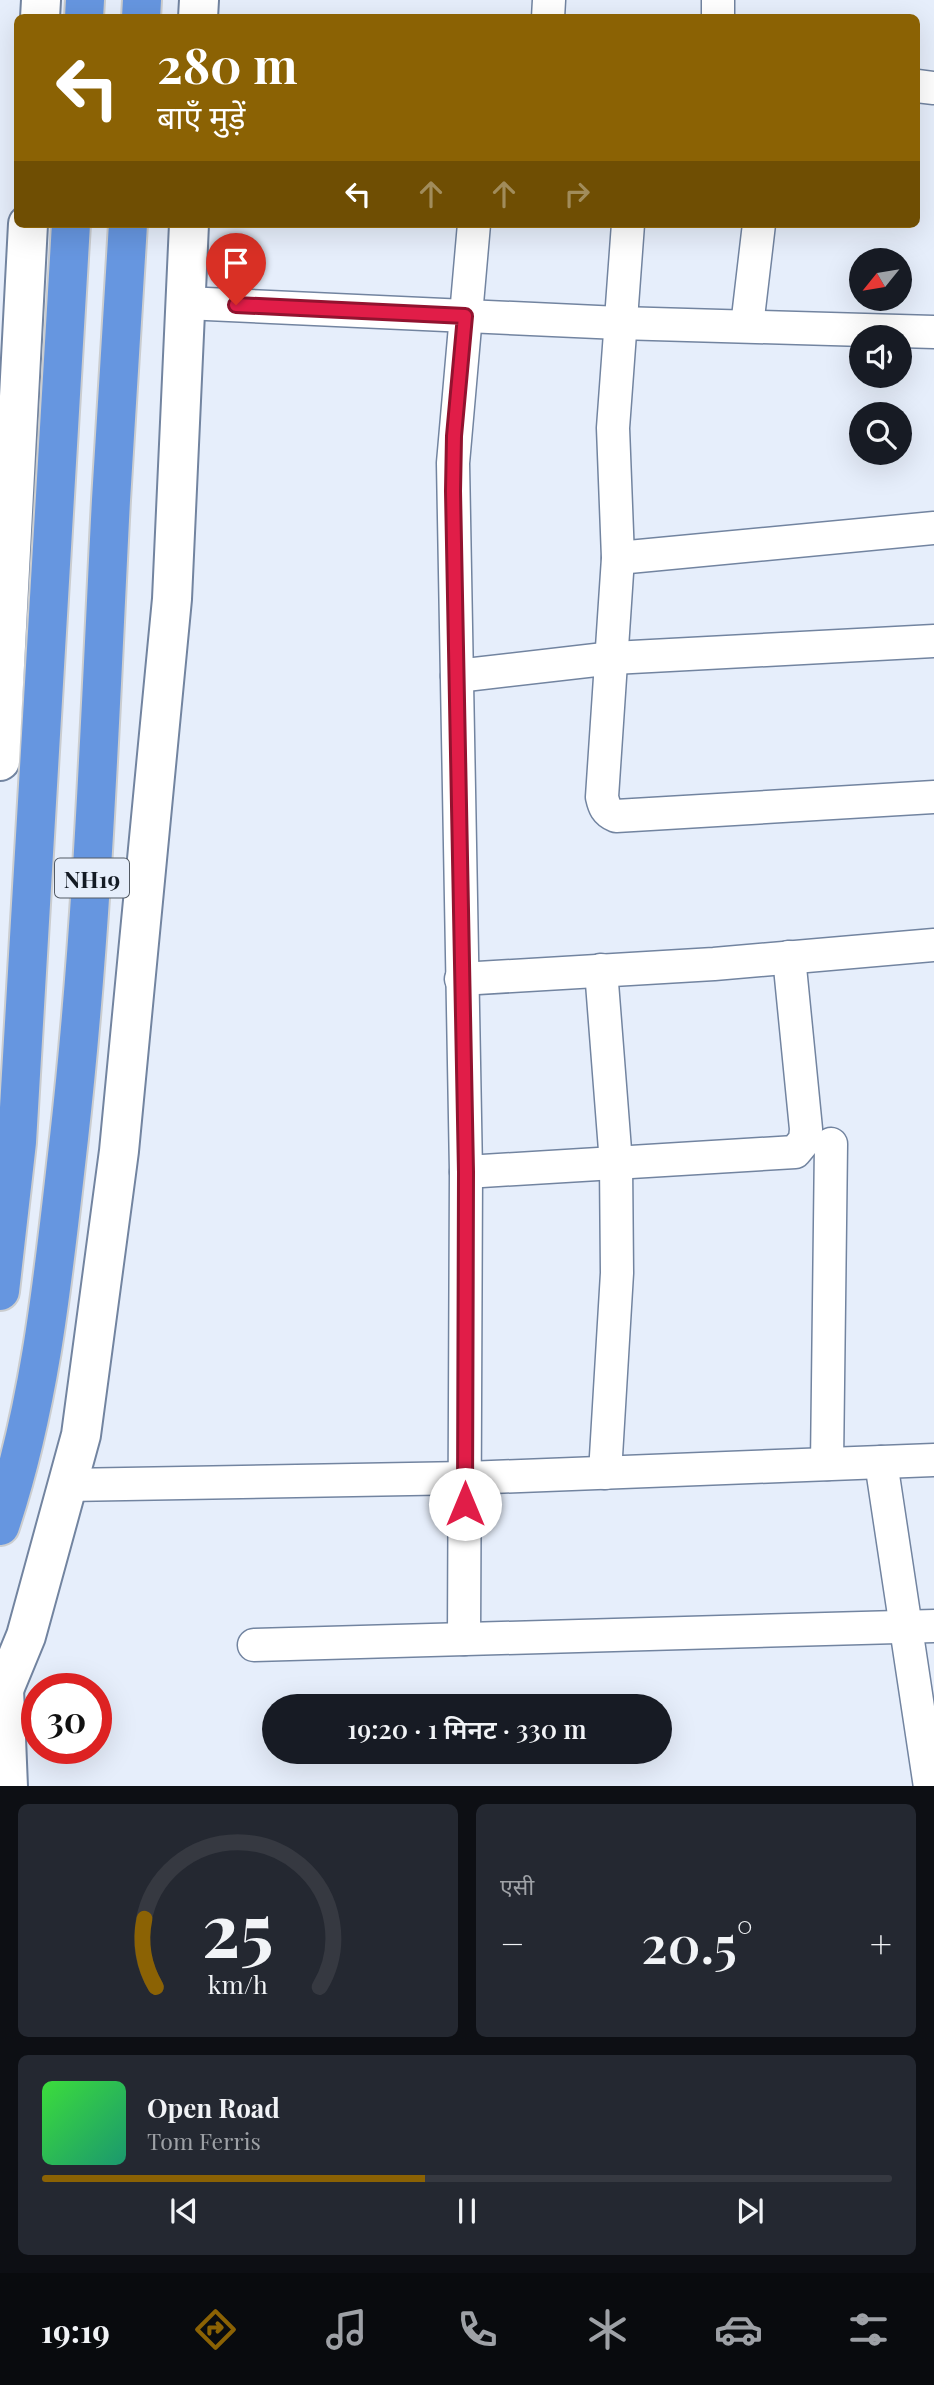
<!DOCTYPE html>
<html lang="hi">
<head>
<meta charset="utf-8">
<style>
  :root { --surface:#171b24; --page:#242831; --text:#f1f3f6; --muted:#9ea1a6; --line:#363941; --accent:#8b6204 }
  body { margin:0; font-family:"Playfair Display","Noto Sans Devanagari",serif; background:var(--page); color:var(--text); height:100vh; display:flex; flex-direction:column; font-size:26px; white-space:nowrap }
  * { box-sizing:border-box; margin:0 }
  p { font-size:23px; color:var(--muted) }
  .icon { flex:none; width:38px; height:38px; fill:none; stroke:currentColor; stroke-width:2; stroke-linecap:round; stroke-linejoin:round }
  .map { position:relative; height:1786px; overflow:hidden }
  .side { display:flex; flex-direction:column; gap:18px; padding:18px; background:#0d0f14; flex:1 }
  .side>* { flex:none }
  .top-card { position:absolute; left:14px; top:14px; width:906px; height:214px; border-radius:10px; box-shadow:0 7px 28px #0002; background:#8b6204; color:#fff; overflow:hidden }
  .needle { width:46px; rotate:240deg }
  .fabs { position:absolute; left:849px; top:248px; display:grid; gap:14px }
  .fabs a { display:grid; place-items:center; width:63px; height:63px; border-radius:50%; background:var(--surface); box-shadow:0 7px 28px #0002; font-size:35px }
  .speed { position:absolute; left:21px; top:1673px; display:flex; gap:14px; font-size:35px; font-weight:700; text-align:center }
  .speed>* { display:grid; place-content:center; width:91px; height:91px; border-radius:50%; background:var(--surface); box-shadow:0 7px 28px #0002; line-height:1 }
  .speed .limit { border:10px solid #d22; background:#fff; color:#111 }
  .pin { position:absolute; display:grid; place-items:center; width:60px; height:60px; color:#fff; margin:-72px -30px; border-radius:50% 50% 50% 0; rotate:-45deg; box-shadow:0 0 7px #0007 }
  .pin .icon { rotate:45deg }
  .me { position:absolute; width:77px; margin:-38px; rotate:0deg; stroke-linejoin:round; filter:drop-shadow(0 0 5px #0008) }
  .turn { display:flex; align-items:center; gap:24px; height:147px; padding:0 28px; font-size:32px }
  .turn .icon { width:91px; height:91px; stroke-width:2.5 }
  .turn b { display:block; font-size:49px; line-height:60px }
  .lanes { display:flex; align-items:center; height:66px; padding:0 28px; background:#0003; justify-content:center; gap:35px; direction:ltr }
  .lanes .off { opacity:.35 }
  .big { font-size:52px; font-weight:600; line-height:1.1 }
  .side .tile { flex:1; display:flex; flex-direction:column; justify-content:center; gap:10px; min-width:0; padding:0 24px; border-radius:10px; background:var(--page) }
  .side .dial { align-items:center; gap:0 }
  .dial svg { height:182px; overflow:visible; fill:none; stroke:var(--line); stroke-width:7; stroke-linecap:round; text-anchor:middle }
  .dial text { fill:var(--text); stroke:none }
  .song { display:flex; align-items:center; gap:21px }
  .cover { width:84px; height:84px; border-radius:10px; background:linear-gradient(135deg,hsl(120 70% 55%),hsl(160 70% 35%)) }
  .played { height:7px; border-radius:4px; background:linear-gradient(90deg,var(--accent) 45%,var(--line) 45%) }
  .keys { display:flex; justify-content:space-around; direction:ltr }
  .heat { display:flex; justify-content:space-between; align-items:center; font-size:38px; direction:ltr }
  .side .tiles { flex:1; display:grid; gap:18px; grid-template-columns:1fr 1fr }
  .tile:last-child { grid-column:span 2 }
  .trip { position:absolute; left:262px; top:1694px; width:410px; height:70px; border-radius:35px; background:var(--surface); box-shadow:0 7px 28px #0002; font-weight:600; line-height:70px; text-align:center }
  .tabs { display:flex; height:112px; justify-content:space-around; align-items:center; background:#090b0e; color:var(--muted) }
  .tabs .icon { width:49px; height:49px }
  .tabs .on { color:var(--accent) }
  .tabs b { font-size:32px; color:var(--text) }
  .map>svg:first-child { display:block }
</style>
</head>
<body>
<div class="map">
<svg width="934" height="1787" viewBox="0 0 934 1787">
  <rect width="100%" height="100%" fill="#e6eefb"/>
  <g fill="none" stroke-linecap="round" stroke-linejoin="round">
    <g stroke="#7284a0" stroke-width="35">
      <g id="street">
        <polyline points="548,18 549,0"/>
        <polyline points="718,18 718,0"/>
        <polyline points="917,86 934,88"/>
        <path d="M628 224 613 428 618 558 602 797C604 806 606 812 616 816L934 797"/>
        <polyline points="185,303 619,323 934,332"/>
        <polyline points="747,326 759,224"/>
        <polyline points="618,558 934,528"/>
        <polyline points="457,676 613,658 934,641"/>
        <polyline points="601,970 616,1163 617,1273 605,1473"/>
        <polyline points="461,979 714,964 934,945"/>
        <polyline points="466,1172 795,1152 805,1140 806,1129 789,957"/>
        <polyline points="881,1462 930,1787"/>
        <polyline points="827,1464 831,1144"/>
        <polyline points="67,1485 466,1478 934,1460"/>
        <polyline points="464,1639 466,1172 453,463 474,224"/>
        <polyline points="254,1645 934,1626"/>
      </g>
    </g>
    <g stroke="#7284a0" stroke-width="42">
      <g id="secondary">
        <polyline points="40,18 41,0"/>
        <polyline points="198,18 199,0"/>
        <polyline points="0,761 28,224"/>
        <polyline points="4,1689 8,1787"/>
        <polyline points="0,1699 26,1636 81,1435 119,1151 172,599 189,224"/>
      </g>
    </g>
    <g stroke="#cbcdcf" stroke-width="42">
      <g id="highway">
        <polyline points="84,18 85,0"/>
        <polyline points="141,18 142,0"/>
        <polyline points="0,1291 17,1142 71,224"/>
        <path d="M0 1526C42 1400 54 1268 69 1138 93 926 100 713 111 500 116 408 122 316 128 224"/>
      </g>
    </g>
    <use href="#street" stroke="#fff" stroke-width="32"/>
    <use href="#secondary" stroke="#fff" stroke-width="38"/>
    <use href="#highway" stroke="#6696e0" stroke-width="38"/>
  </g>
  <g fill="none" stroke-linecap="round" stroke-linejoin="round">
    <g stroke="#92132f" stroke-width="18">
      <polyline id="route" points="236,305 465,316 454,436 453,491 466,1172 465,1504"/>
    </g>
    <use href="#route" stroke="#e11d48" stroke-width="12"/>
  </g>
  <g text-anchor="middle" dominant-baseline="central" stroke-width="5" stroke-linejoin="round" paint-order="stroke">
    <rect fill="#e6eefb" stroke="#525a64" stroke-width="2" x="55" y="858.5" width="74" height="39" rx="5"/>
    <g font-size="23" font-weight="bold" fill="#131a24">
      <text x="92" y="878">NH19</text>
    </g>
  </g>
</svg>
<div class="fabs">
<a><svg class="needle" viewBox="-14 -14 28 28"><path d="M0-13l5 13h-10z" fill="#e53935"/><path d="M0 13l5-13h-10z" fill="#9ea1a6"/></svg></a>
<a><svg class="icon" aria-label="sound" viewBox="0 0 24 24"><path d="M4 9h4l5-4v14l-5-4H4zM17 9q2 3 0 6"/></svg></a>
<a><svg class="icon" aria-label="search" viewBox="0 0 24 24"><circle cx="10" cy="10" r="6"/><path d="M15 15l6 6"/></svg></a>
</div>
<div class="speed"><div class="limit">30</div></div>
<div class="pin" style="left:236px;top:305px;background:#d93025"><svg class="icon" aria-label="arrive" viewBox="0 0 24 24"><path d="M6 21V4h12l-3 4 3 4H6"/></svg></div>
<svg class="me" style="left:465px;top:1504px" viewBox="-20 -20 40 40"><circle r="19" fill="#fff"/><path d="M0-13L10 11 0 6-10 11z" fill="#e11d48"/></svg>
<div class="trip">19:20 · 1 मिनट · 330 m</div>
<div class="top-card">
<div class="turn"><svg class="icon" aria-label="left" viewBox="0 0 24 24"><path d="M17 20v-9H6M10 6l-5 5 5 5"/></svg><div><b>280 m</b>बाएँ मुड़ें</div></div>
<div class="lanes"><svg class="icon" aria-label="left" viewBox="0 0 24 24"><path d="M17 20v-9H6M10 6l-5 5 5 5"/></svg><svg class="icon off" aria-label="ahead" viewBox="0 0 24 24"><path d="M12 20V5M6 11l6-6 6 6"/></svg><svg class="icon off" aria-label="ahead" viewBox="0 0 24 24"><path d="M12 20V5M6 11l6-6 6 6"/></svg><svg class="icon off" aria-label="right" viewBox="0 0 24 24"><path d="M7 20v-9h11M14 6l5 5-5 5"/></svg></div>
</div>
</div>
<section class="side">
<div class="tiles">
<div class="tile dial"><svg viewBox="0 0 100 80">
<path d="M14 69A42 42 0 1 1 86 69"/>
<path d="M14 69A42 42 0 0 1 9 39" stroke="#8b6204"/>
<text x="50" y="56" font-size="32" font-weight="700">25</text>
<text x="50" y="72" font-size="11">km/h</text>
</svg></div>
<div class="tile"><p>एसी</p>
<div class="heat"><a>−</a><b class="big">20.5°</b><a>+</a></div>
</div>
<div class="tile">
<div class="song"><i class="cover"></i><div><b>Open Road</b><p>Tom Ferris</p></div></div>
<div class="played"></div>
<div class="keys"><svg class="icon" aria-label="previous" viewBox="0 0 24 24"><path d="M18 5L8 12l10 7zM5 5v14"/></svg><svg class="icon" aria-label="pause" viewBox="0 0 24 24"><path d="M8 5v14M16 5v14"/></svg><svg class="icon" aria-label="next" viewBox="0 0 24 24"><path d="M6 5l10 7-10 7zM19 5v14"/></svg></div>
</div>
</div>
</section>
<nav class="tabs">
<b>19:19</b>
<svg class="icon on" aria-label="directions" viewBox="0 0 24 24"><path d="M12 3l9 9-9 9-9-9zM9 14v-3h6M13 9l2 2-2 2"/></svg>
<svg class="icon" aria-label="music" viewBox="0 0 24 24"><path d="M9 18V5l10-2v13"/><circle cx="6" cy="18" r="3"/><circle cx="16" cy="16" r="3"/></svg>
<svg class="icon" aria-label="phone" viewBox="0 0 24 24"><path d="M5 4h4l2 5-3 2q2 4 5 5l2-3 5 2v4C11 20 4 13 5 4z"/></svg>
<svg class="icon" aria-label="climate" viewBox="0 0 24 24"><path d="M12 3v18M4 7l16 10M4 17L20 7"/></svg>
<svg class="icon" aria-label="car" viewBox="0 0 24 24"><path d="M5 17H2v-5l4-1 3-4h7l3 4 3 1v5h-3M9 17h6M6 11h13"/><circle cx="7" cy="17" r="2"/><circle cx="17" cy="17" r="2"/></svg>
<svg class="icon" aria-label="filters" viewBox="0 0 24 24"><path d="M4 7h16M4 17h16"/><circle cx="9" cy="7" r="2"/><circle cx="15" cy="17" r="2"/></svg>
</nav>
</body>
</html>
